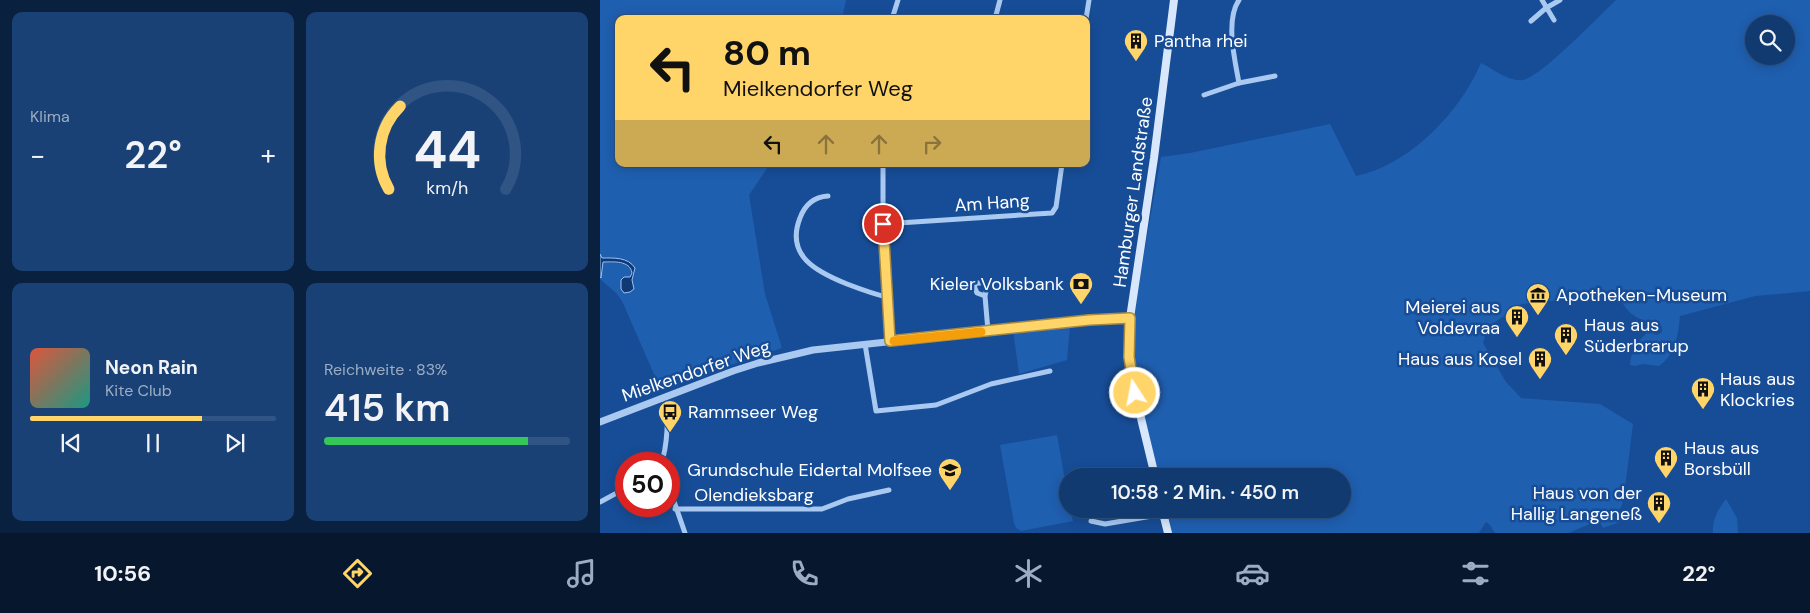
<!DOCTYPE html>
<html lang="de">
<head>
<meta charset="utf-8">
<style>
  :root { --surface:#113a71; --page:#1a4176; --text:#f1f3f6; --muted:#9cadc3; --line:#305484; --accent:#ffd569 }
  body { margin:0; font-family:"DM Sans",sans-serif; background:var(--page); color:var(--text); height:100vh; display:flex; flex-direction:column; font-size:19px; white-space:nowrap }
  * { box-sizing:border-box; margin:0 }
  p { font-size:16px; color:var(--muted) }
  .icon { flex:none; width:28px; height:28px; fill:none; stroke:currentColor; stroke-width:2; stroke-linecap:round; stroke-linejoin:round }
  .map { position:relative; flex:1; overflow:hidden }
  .drawer { display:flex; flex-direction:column; gap:12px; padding:12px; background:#09203e; width:600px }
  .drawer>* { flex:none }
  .hud { position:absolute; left:15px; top:15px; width:475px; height:152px; border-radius:10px; box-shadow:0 2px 12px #0003,0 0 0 1px var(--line); background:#ffd569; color:#111; overflow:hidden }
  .controls { position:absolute; left:1145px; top:15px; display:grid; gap:10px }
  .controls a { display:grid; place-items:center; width:50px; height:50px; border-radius:50%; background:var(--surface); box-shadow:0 2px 12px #0003,0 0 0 1px var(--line); font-size:25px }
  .speed { position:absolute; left:15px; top:452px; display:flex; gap:10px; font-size:25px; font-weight:700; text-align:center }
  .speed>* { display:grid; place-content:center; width:65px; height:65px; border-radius:50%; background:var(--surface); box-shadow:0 2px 12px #0003,0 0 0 1px var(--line); line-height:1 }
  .speed .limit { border:8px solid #d22; background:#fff; color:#111 }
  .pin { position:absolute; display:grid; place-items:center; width:42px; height:42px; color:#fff; margin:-21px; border:2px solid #fff; border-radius:50%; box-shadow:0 1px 5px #0007 }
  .me { position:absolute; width:55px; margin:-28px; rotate:349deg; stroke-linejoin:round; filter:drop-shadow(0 0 4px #0008) }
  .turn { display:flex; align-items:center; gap:18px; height:105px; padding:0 25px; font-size:22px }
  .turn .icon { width:65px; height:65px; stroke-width:2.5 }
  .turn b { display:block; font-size:35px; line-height:42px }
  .lanes { display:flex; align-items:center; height:48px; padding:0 25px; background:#0003; justify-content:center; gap:25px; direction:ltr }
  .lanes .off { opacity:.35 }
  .big { font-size:38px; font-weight:600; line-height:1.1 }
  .drawer .card { flex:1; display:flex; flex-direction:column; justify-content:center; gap:8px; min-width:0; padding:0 18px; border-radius:10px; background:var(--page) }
  .drawer .dial { align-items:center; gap:0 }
  .dial svg { height:130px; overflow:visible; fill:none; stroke:var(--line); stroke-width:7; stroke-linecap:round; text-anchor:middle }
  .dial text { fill:var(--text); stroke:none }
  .song { display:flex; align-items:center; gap:15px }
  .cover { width:60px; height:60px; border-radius:8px; background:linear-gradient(135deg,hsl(10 70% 55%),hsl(170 70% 35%)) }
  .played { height:5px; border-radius:2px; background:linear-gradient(90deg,var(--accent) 70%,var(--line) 70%) }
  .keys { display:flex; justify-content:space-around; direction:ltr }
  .heat { display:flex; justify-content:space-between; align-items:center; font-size:28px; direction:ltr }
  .charge { height:8px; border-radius:4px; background:linear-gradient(90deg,#34c759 83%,var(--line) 0) }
  .drawer .tiles { flex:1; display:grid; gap:12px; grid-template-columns:repeat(2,1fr) }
  .trip { position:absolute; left:459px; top:468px; width:292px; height:50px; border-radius:25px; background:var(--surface); box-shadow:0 2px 12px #0003,0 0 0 1px var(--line); font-weight:600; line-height:50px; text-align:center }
  .tab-bar { display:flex; height:80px; justify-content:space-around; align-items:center; background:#07172d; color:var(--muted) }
  .tab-bar .icon { width:35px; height:35px }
  .tab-bar .current { color:var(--accent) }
  .tab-bar b { font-size:22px; color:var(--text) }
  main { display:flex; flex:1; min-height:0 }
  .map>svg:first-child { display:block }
</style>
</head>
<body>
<main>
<section class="drawer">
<div class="tiles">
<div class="card"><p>Klima</p>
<div class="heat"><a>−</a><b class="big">22°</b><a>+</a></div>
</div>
<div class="card dial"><svg viewBox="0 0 100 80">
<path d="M14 69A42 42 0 1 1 86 69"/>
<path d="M14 69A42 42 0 0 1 21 18" stroke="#ffd569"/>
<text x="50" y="56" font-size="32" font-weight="700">44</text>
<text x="50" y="72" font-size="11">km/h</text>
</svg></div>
<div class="card">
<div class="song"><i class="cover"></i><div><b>Neon Rain</b><p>Kite Club</p></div></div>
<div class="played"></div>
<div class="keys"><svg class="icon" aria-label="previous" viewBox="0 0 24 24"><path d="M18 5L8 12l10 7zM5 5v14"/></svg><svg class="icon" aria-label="pause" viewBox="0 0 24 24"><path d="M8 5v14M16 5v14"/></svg><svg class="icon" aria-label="next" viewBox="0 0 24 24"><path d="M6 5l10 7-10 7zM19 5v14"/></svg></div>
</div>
<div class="card"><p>Reichweite · 83%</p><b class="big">415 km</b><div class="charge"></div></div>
</div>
</section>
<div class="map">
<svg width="1210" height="533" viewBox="0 0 1210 533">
  <rect width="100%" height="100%" fill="#174d97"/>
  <g fill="#1f5fb0" fill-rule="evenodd">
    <polygon points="0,0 246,0 242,19 19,19 19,164 170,164 149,195 165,294 182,348 62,388 54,374 22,301 16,293 0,279 2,262 26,264 31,269 30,277 34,285 32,280 35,273 26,260 2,258 0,254"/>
    <path d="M1016 0H1210V291L1155 296 1080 316C1078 335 1076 354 1059 366L1043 364 1035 366 1030 365C1030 353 1039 339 1048 332L1057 335 1062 332V327C1054 320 1052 323 1043 320 1030 316 1023 305 1017 294L921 304 888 327 883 343 906 382 921 398 1000 404 1033 424 1025 488 1022 505 1018 512 1020 522 1003 528 1000 522H994L969 533H895L890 525 886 522 879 533H572L567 509H742V476H559L532 377V322L561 157 590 153 730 124 756 176C810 165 860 112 881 63 893 69 909 82 923 80 941 77 999 16 1016 0ZM1154 24H1186V56H1154Z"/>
    <polygon points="470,326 467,360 419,374 413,331"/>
    <polygon points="457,435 467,492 468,509 470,509 473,521 421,531 416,528 414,523 400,445"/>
    <path d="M1126 499 1137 518 1138 533H1113C1112 520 1118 509 1126 499Z"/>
  </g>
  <path fill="#0f3974" stroke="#9cc4f4" d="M0 254 2 258C14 258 28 257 35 268L32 280 34 289 30 292 24 293 21 289V280L24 277H30L32 273C30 260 13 262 3 262L1 278 0 277Z"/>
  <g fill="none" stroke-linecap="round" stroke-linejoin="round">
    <g stroke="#a9c9f1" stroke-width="5">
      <path d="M639 0C625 20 635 61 639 83"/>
      <polyline points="942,0 954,20"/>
      <polyline points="292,19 298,0"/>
      <polyline points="395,19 400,0"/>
      <polyline points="486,19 489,0"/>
      <polyline points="931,21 946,8 960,0"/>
      <polyline points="604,95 639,83 675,76"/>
      <polyline points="283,164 283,224 290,341"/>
      <path d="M228 196C214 197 205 204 200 218 185 256 217 272 247 284 260 289 273 294 287 297"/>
      <polyline points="283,224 452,213 456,207 462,164"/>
      <polyline points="385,296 377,293 374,286 377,283 385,283 387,287 385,296 388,331"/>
      <polyline points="265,344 276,411 336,405 391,384 450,371"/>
      <path d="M61 464C67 448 70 412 64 397"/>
      <polyline points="69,487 85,533"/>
      <polyline points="0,502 26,488"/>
      <polyline points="75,509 222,509 248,499 289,490"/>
      <polyline points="491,521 505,524 564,514"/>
    </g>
    <polyline stroke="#a9c9f1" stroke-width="7" points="0,422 133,371 158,363 213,350 489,320 530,318"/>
    <g stroke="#d8e7fc" stroke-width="8">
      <polyline points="555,476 531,377 529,357 530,318 554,158 574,0"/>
      <polyline points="562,509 568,533"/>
    </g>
  </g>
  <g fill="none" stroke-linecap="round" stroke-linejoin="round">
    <g stroke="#a68a44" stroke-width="12">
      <polyline id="route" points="283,224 290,341 489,320 530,318 529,357 535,393"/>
    </g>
    <use href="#route" stroke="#ffd569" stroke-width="9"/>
    <polyline stroke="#f59e0b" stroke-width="9" points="294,341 381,332"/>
  </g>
  <defs>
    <g id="building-pin" transform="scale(1.25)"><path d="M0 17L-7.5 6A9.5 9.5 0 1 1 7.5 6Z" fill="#ffd569" stroke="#174d97"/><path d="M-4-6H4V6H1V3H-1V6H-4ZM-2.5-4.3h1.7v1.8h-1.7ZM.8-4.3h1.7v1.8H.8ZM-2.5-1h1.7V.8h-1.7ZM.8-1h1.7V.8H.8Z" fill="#111"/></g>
    <g id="bank-pin" transform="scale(1.25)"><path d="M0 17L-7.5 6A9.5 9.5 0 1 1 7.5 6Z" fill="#ffd569" stroke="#174d97"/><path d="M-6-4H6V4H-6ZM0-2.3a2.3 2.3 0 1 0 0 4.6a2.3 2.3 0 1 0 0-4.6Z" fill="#111"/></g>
    <g id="museum-pin" transform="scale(1.25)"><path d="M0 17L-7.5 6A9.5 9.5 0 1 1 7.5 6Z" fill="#ffd569" stroke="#174d97"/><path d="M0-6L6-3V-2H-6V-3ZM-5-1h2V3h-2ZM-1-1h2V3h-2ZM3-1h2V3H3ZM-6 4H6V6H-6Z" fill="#111"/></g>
    <g id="bus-pin" transform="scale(1.25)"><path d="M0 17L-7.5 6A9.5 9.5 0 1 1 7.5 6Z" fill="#ffd569" stroke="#174d97"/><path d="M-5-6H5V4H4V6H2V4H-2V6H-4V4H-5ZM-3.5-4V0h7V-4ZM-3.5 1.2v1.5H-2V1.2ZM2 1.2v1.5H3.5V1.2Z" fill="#111"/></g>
    <g id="school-pin" transform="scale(1.25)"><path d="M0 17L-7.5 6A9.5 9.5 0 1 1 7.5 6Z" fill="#ffd569" stroke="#174d97"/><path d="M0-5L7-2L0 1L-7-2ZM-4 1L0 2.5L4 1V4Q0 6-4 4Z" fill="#111"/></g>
  </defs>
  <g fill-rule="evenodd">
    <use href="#building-pin" x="536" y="41"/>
    <use href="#bank-pin" x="481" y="284"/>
    <use href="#museum-pin" x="938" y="295"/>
    <use href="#building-pin" x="917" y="317"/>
    <use href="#building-pin" x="966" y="335"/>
    <use href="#building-pin" x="940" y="359"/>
    <use href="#building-pin" x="1103" y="389"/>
    <use href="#bus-pin" x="70" y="412"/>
    <use href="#building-pin" x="1066" y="458"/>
    <use href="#school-pin" x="350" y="470"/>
    <use href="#building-pin" x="1059" y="503"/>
  </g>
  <g text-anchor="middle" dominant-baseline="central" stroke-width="5" stroke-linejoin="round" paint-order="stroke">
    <g font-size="18" fill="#fff" stroke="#174d97" text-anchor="start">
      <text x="554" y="41">Pantha rhei</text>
      <text x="464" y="284" text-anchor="end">Kieler Volksbank</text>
      <text x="956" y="295">Apotheken-Museum</text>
      <text x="900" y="307" text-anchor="end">Meierei aus<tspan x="900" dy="21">Voldevraa</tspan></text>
      <text x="984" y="325">Haus aus<tspan x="984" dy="21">Süderbrarup</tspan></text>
      <text x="922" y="359" text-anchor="end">Haus aus Kosel</text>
      <text x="1120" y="379">Haus aus<tspan x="1120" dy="21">Klockries</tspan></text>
      <text x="88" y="412">Rammseer Weg</text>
      <text x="1084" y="448">Haus aus<tspan x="1084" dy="21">Borsbüll</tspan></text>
      <text x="332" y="470" text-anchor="end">Grundschule Eidertal Molfsee</text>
      <text x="1042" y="493" text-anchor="end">Haus von der<tspan x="1042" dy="21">Hallig Langeneß</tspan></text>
    </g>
    <g font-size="18" fill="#fff" stroke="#174d97">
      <text transform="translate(533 192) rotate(-82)">Hamburger Landstraße</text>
      <text transform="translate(392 203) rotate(-4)">Am Hang</text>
      <text transform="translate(96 371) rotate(-19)">Mielkendorfer Weg</text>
      <text x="154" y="495">Olendieksbarg</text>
    </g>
  </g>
</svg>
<div class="controls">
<a><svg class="icon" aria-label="search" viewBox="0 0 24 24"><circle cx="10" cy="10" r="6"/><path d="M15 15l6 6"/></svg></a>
</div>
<div class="speed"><div class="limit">50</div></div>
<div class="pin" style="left:283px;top:224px;background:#d93025"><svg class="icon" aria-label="arrive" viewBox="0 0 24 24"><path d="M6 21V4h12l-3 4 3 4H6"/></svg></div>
<svg class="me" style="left:535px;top:393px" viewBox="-20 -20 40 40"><circle r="17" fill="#ffd569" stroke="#fff" stroke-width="3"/><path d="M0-11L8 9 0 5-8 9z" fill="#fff"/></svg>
<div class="trip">10:58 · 2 Min. · 450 m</div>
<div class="hud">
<div class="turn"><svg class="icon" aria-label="left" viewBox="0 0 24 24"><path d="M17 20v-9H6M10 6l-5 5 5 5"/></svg><div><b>80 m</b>Mielkendorfer Weg</div></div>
<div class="lanes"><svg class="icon" aria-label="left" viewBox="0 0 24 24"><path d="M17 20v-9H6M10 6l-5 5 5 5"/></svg><svg class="icon off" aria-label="ahead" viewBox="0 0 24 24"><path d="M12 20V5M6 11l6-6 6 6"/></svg><svg class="icon off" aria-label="ahead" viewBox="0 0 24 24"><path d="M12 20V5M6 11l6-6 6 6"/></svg><svg class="icon off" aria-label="right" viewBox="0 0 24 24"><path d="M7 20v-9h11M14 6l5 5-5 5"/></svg></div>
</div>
</div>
</main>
<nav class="tab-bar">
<b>10:56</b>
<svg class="icon current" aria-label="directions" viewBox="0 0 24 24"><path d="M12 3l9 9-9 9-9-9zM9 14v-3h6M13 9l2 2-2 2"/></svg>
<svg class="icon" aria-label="music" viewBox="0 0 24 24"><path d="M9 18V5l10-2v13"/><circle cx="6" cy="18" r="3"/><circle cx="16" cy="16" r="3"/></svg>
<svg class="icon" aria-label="phone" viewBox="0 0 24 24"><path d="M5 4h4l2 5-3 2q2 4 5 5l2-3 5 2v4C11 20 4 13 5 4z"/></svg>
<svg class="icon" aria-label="climate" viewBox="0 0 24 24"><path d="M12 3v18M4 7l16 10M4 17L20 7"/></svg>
<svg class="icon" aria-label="car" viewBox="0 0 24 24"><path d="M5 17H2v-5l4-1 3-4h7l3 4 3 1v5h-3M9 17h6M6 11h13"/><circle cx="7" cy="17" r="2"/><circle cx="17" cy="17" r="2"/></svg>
<svg class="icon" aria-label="filters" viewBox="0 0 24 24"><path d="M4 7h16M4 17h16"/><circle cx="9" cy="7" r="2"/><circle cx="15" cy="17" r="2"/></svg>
<b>22°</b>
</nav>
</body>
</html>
